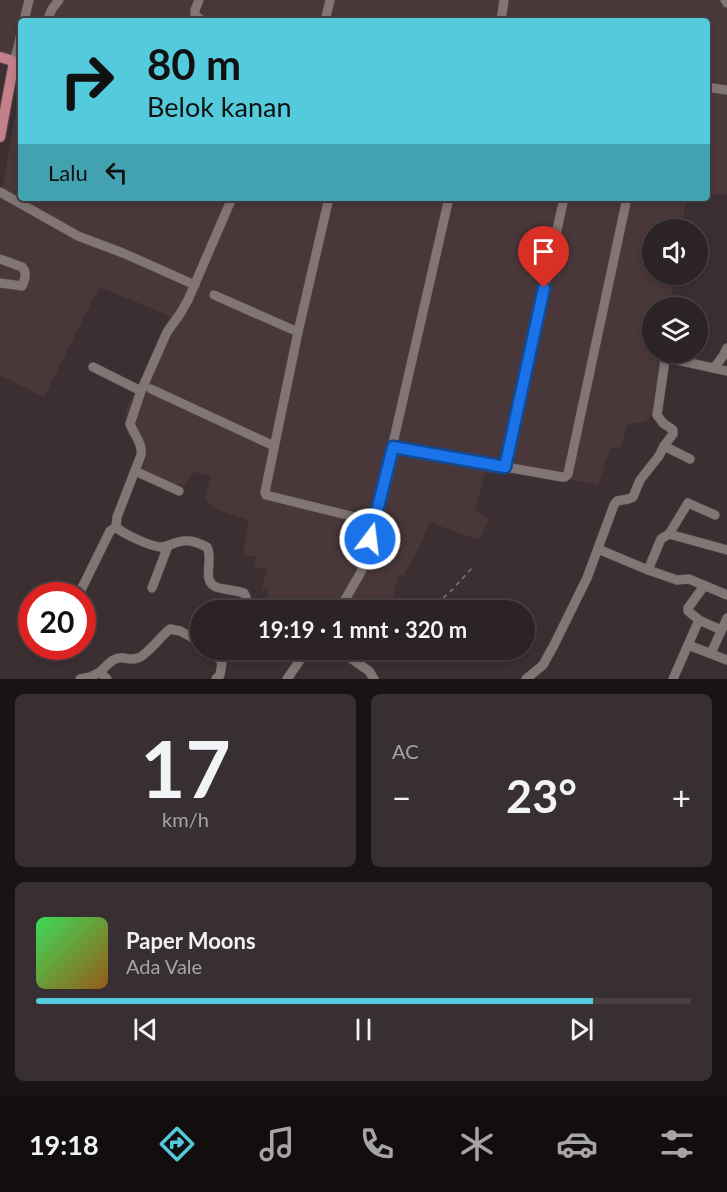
<!DOCTYPE html>
<html lang="id">
<head>
<meta charset="utf-8">
<style>
  :root { --surface:#2c2325; --page:#382f32; --text:#f1f3f6; --muted:#a6a4a7; --line:#484042; --accent:#53cbdc }
  body { margin:0; font-family:Lato,sans-serif; background:var(--page); color:var(--text); height:100vh; display:flex; flex-direction:column; font-size:22px; white-space:nowrap }
  * { box-sizing:border-box; margin:0 }
  p { font-size:20px; color:var(--muted) }
  .icon { flex:none; width:33px; height:33px; fill:none; stroke:currentColor; stroke-width:2; stroke-linecap:round; stroke-linejoin:round }
  .map { position:relative; height:679px; overflow:hidden }
  .sheet { display:flex; flex-direction:column; gap:15px; padding:15px; background:#181314; flex:1 }
  .sheet>* { flex:none }
  .banner { position:absolute; left:18px; top:18px; width:692px; height:183px; border-radius:6px; box-shadow:0 3px 9px #0003,0 0 0 2px var(--line); background:#53cbdc; color:#111; overflow:hidden }
  .controls { position:absolute; left:642px; top:219px; display:grid; gap:12px }
  .controls a { display:grid; place-items:center; width:66px; height:66px; border-radius:50%; background:var(--surface); box-shadow:0 3px 9px #0003,0 0 0 2px var(--line); font-size:30px }
  .speed { position:absolute; left:18px; top:582px; display:flex; gap:12px; font-size:30px; font-weight:700; text-align:center }
  .speed>* { display:grid; place-content:center; width:78px; height:78px; border-radius:50%; background:var(--surface); box-shadow:0 3px 9px #0003,0 0 0 2px var(--line); line-height:1 }
  .speed .limit { border:9px solid #d22; background:#fff; color:#111 }
  .pin { position:absolute; display:grid; place-items:center; width:51px; height:51px; color:#fff; margin:-62px -26px; border-radius:50% 50% 50% 0; rotate:-45deg; box-shadow:0 0 6px #0007 }
  .pin .icon { rotate:45deg }
  .me { position:absolute; width:66px; margin:-33px; rotate:15deg; stroke-linejoin:round; filter:drop-shadow(0 0 4px #0008) }
  .turn { display:flex; align-items:center; gap:21px; height:126px; padding:0 30px; font-size:27px }
  .turn .icon { width:78px; height:78px; stroke-width:2.5 }
  .turn b { display:block; font-size:42px; line-height:51px }
  .then { display:flex; align-items:center; height:57px; padding:0 30px; background:#0003; gap:12px; font-size:22px }
  .big { font-size:45px; font-weight:700; line-height:1.1 }
  .sheet .card { flex:1; display:flex; flex-direction:column; justify-content:center; gap:9px; min-width:0; padding:0 21px; border-radius:9px; background:var(--page) }
  .sheet .dial { align-items:center; gap:0 }
  .dial b { font-size:78px; line-height:1 }
  .song { display:flex; align-items:center; gap:18px }
  .cover { width:72px; height:72px; border-radius:9px; background:linear-gradient(135deg,hsl(130 70% 55%),hsl(30 70% 35%)) }
  .played { height:6px; border-radius:3px; background:linear-gradient(90deg,var(--accent) 85%,var(--line) 85%) }
  .keys { display:flex; justify-content:space-around; direction:ltr }
  .heat { display:flex; justify-content:space-between; align-items:center; font-size:33px; direction:ltr }
  .sheet .tiles { flex:1; display:grid; gap:15px; grid-template-columns:1fr 1fr }
  .card:last-child { grid-column:span 2 }
  .trip { position:absolute; left:190px; top:600px; width:345px; height:60px; border-radius:30px; background:var(--surface); box-shadow:0 3px 9px #0003,0 0 0 2px var(--line); font-weight:700; line-height:60px; text-align:center }
  .tabs { display:flex; height:96px; justify-content:space-around; align-items:center; background:#120e0f; color:var(--muted) }
  .tabs .icon { width:42px; height:42px }
  .tabs .current { color:var(--accent) }
  .tabs b { font-size:27px; color:var(--text) }
  .map>svg:first-child { display:block }
</style>
</head>
<body>
<div class="map">
<svg width="727" height="679" viewBox="0 0 727 679">
  <rect width="100%" height="100%" fill="#3b2f31"/>
  <g fill="#4a373a">
    <polygon points="0,0 727,0 727,194 707,195 706,21 21,21 21,59 10,60 0,56"/>
    <polygon points="21,83 21,198 686,198 682,229 652,230 652,274 675,275 669,307 652,308 652,352 666,353 666,369 657,410 645,422 628,424 620,448 610,448 598,485 556,477 485,473 475,510 489,519 479,540 429,522 421,544 404,575 398,575 391,610 357,610 334,601 327,610 264,610 269,590 262,588 267,570 254,566 256,556 243,555 249,520 218,510 205,500 211,476 193,472 184,487 178,483 174,490 132,470 139,452 125,429 126,410 170,316 99,287 44,397 0,375 0,201"/>
  </g>
  <g fill="none" stroke-linecap="round" stroke-linejoin="round">
    <g stroke="#554b4d" stroke-width="10">
      <g id="minor">
        <polyline points="199,0 195,10 195,15 203,21"/>
        <polyline points="725,0 727,3"/>
        <polyline points="24,21 29,0"/>
        <polyline points="47,21 52,9 59,0"/>
        <polyline points="325,21 330,0"/>
        <polyline points="501,21 504,0"/>
        <polyline points="14,62 21,34"/>
        <polyline points="706,87 727,90"/>
        <polyline points="0,192 78,236 123,253 195,285"/>
        <polyline points="329,198 298,332 265,492 266,495 375,522"/>
        <path d="M0 259 22 267C27 272 25 280 22 286L0 283"/>
        <polyline points="214,295 298,332"/>
        <polyline points="93,367 141,391"/>
        <polyline points="714,368 723,356 727,348"/>
        <polyline points="151,389 274,446"/>
        <polyline points="664,446 690,459"/>
        <polyline points="393,447 562,477 565,477 568,474 627,198"/>
        <polyline points="505,467 564,198"/>
        <polyline points="135,471 179,491"/>
        <path d="M116 527C123 534 150 546 160 547 165 547 170 545 175 543 187 538 196 542 207 547 214 560 201 581 216 587 225 590 235 590 244 593L246 597 244 610"/>
        <polyline points="669,534 727,550"/>
        <polyline points="598,549 648,570 677,580 689,579 727,595"/>
        <polyline points="648,570 661,539 669,534 688,503 715,515"/>
        <polyline points="704,586 688,608 688,611 699,620 721,630"/>
        <polyline points="152,588 168,546"/>
        <path d="M80 592 110 531 116 527 117 517 141 455C143 444 134 434 130 424L141 391 167 332 180 314 188 300 232 198"/>
        <polyline points="339,610 361,572 375,522 449,198"/>
        <polyline points="688,645 709,653 712,651 727,618"/>
        <polyline points="211,650 222,662 220,675 216,679"/>
        <polyline points="339,650 369,671 374,679"/>
        <polyline points="709,653 727,660"/>
        <path d="M100 672C107 666 113 656 124 658 129 659 132 660 138 658 147 655 161 636 170 629L180 631 201 642"/>
        <polyline points="80,679 90,677 100,672 107,679"/>
        <polyline points="287,679 307,650"/>
        <polyline points="526,679 543,665 554,645 587,578 614,505 617,501 628,499 633,497 640,480 659,456 664,446 673,434 673,430 663,423 657,415 665,360 668,358 727,371"/>
        <polyline points="673,679 699,620"/>
      </g>
    </g>
    <g stroke="#554b4d" stroke-width="12">
      <polyline id="major" points="0,57 10,60 14,62 0,137"/>
    </g>
    <polyline stroke="#807678" stroke-width="1.5" stroke-dasharray="4.5 4.5" stroke-linecap="butt" points="430,610 452,590 472,568"/>
    <use href="#minor" stroke="#827576" stroke-width="9"/>
    <use href="#major" stroke="#c37f8a" stroke-width="10"/>
  </g>
  <g fill="none" stroke-linecap="round" stroke-linejoin="round">
    <g stroke="#114b97" stroke-width="15">
      <polyline id="route" points="370,539 393,447 505,467 544,288"/>
    </g>
    <use href="#route" stroke="#1a73e8" stroke-width="10"/>
  </g>
</svg>
<div class="controls">
<a><svg class="icon" aria-label="sound" viewBox="0 0 24 24"><path d="M4 9h4l5-4v14l-5-4H4zM17 9q2 3 0 6"/></svg></a>
<a><svg class="icon" aria-label="layers" viewBox="0 0 24 24"><path d="M12 4l9 5-9 5-9-5zM3 14l9 5 9-5"/></svg></a>
</div>
<div class="speed"><div class="limit">20</div></div>
<div class="pin" style="left:544px;top:288px;background:#d93025"><svg class="icon" aria-label="arrive" viewBox="0 0 24 24"><path d="M6 21V4h12l-3 4 3 4H6"/></svg></div>
<svg class="me" style="left:370px;top:539px" viewBox="-20 -20 40 40"><circle r="17" fill="#1a73e8" stroke="#fff" stroke-width="3"/><path d="M0-11L8 9 0 5-8 9z" fill="#fff"/></svg>
<div class="trip">19:19 · 1 mnt · 320 m</div>
<div class="banner">
<div class="turn"><svg class="icon" aria-label="right" viewBox="0 0 24 24"><path d="M7 20v-9h11M14 6l5 5-5 5"/></svg><div><b>80 m</b>Belok kanan</div></div>
<div class="then">Lalu<svg class="icon" aria-label="left" viewBox="0 0 24 24"><path d="M17 20v-9H6M10 6l-5 5 5 5"/></svg></div>
</div>
</div>
<section class="sheet">
<div class="tiles">
<div class="card dial"><b>17</b><p>km/h</p></div>
<div class="card"><p>AC</p>
<div class="heat"><a>−</a><b class="big">23°</b><a>+</a></div>
</div>
<div class="card">
<div class="song"><i class="cover"></i><div><b>Paper Moons</b><p>Ada Vale</p></div></div>
<div class="played"></div>
<div class="keys"><svg class="icon" aria-label="previous" viewBox="0 0 24 24"><path d="M18 5L8 12l10 7zM5 5v14"/></svg><svg class="icon" aria-label="pause" viewBox="0 0 24 24"><path d="M8 5v14M16 5v14"/></svg><svg class="icon" aria-label="next" viewBox="0 0 24 24"><path d="M6 5l10 7-10 7zM19 5v14"/></svg></div>
</div>
</div>
</section>
<nav class="tabs">
<b>19:18</b>
<svg class="icon current" aria-label="directions" viewBox="0 0 24 24"><path d="M12 3l9 9-9 9-9-9zM9 14v-3h6M13 9l2 2-2 2"/></svg>
<svg class="icon" aria-label="music" viewBox="0 0 24 24"><path d="M9 18V5l10-2v13"/><circle cx="6" cy="18" r="3"/><circle cx="16" cy="16" r="3"/></svg>
<svg class="icon" aria-label="phone" viewBox="0 0 24 24"><path d="M5 4h4l2 5-3 2q2 4 5 5l2-3 5 2v4C11 20 4 13 5 4z"/></svg>
<svg class="icon" aria-label="climate" viewBox="0 0 24 24"><path d="M12 3v18M4 7l16 10M4 17L20 7"/></svg>
<svg class="icon" aria-label="car" viewBox="0 0 24 24"><path d="M5 17H2v-5l4-1 3-4h7l3 4 3 1v5h-3M9 17h6M6 11h13"/><circle cx="7" cy="17" r="2"/><circle cx="17" cy="17" r="2"/></svg>
<svg class="icon" aria-label="filters" viewBox="0 0 24 24"><path d="M4 7h16M4 17h16"/><circle cx="9" cy="7" r="2"/><circle cx="15" cy="17" r="2"/></svg>
</nav>
</body>
</html>
